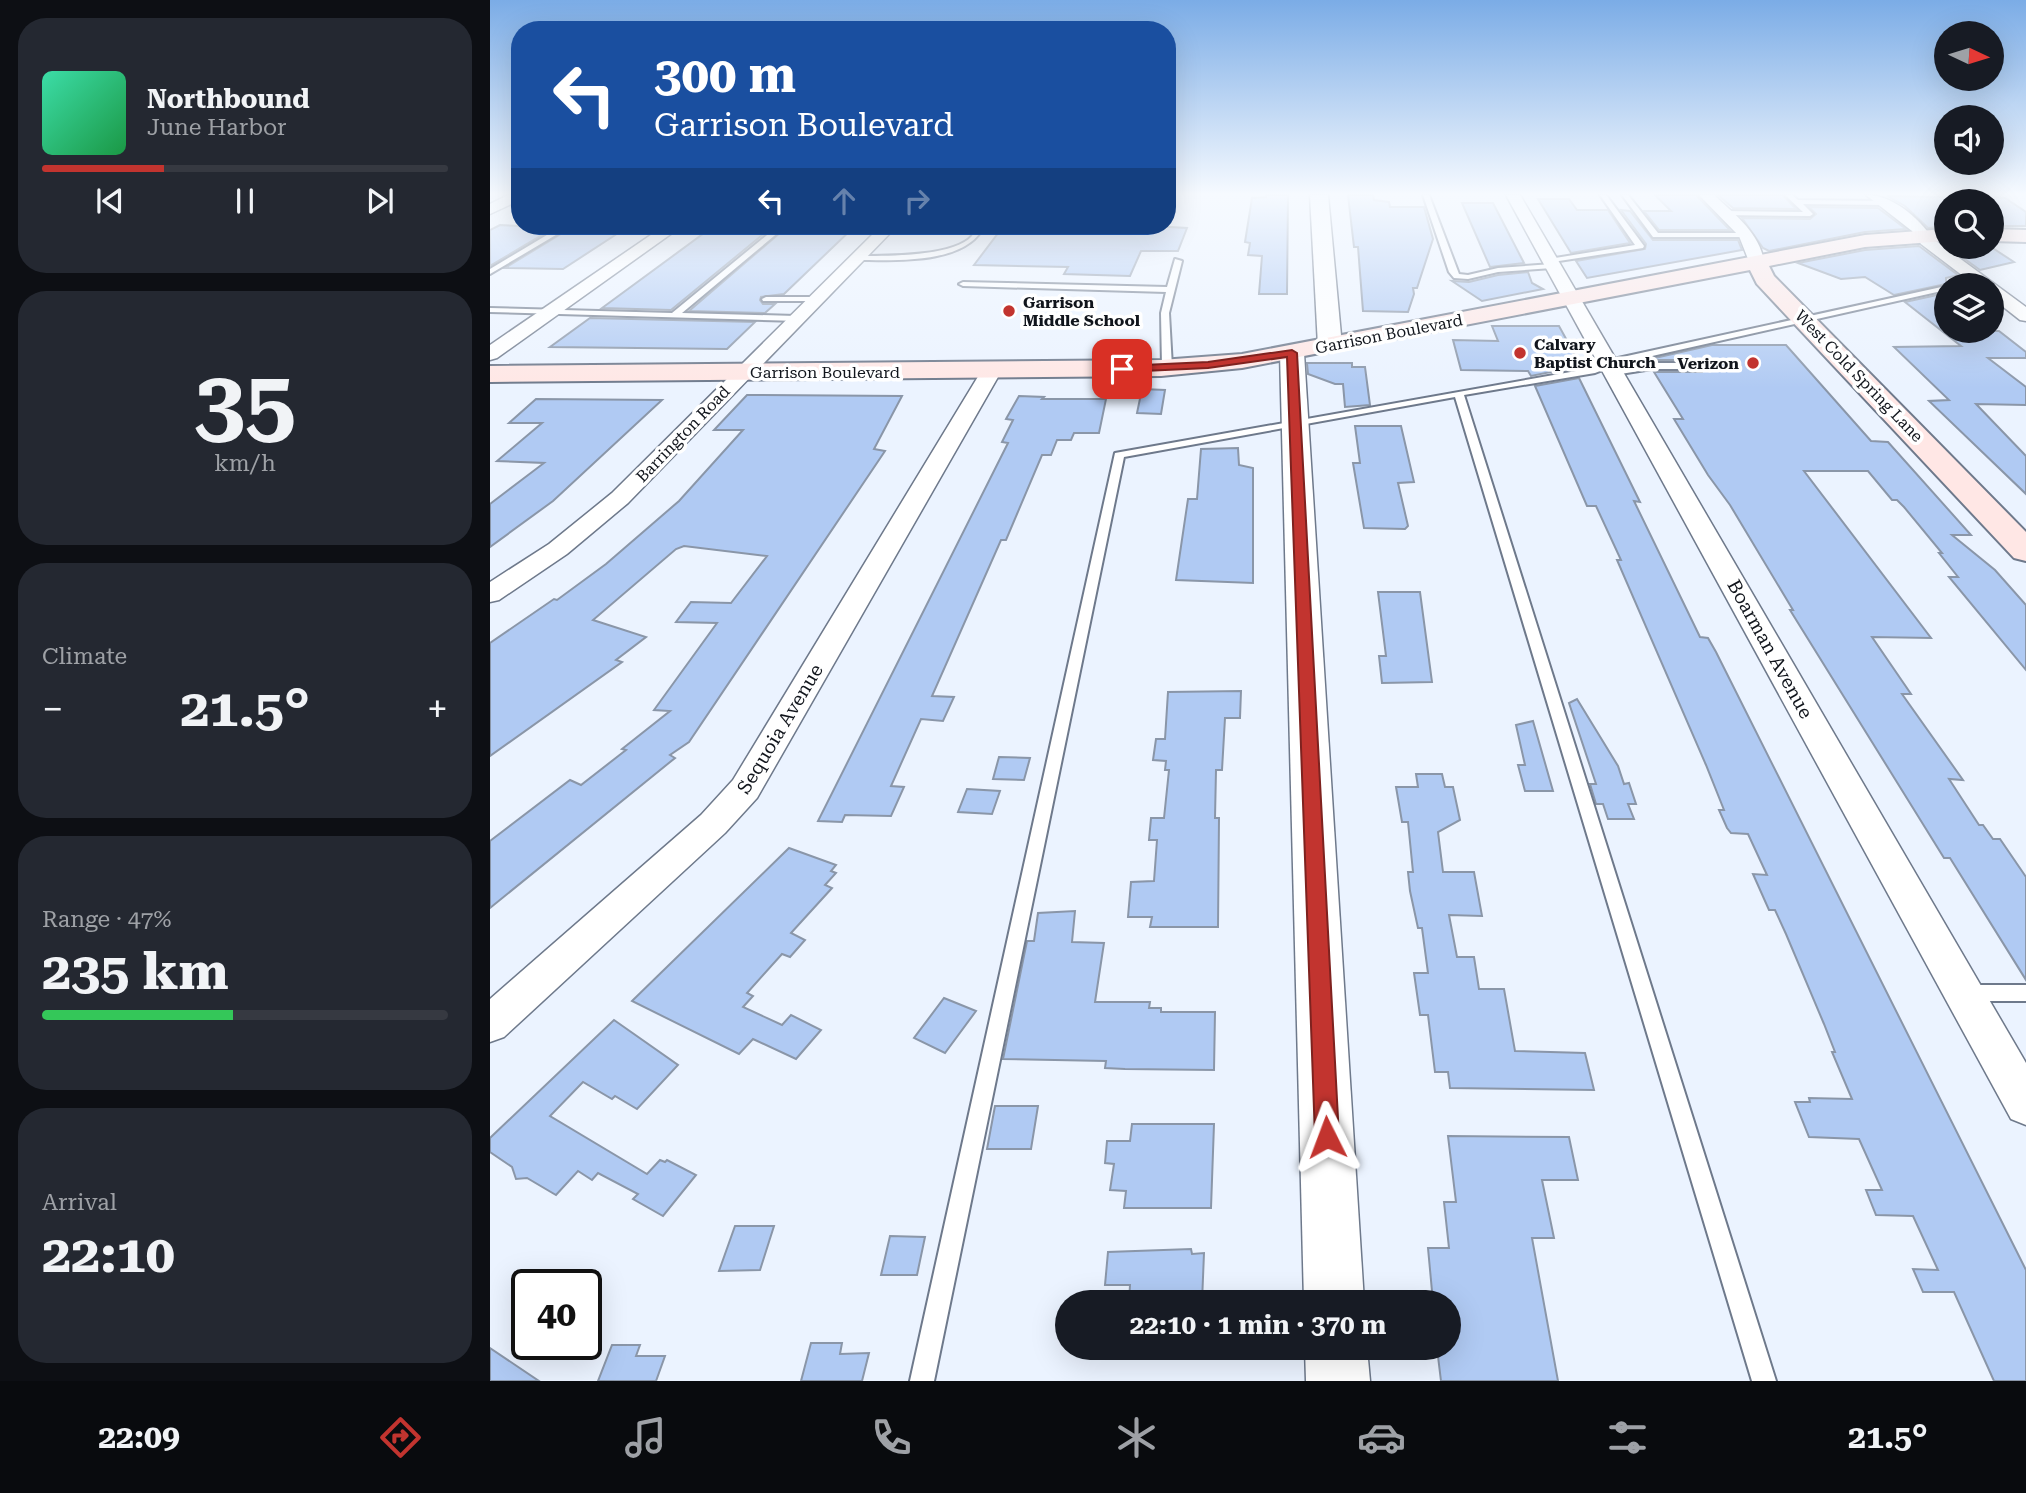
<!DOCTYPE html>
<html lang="en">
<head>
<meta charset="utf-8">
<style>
  :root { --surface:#171b24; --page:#242831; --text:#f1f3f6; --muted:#9ea1a6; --line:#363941; --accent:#c2342f }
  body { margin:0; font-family:"Roboto Serif",serif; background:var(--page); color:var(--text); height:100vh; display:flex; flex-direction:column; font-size:26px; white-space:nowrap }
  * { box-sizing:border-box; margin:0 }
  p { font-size:23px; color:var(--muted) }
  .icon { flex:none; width:38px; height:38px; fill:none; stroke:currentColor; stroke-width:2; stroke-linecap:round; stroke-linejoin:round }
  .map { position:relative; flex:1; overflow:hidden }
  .side { display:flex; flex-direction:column; gap:18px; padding:18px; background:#0d0f14; width:490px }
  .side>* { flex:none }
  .guide { position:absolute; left:21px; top:21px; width:665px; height:214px; border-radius:28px; box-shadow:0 7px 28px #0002; background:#1a4fa0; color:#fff; overflow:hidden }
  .needle { width:46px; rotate:94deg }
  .fabs { position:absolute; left:1444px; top:21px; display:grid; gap:14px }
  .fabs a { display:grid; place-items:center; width:70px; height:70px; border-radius:50%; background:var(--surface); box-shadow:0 7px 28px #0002; font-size:35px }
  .speed { position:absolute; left:21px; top:1269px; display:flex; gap:14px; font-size:35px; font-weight:700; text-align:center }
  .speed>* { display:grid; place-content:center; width:91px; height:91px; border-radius:50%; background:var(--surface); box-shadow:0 7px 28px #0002; line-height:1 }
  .speed .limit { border:4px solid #111; border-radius:10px; background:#fff; color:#111 }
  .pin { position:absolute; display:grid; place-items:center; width:60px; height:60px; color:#fff; margin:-30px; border-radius:14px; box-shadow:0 4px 10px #0006 }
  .me { position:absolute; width:77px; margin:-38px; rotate:357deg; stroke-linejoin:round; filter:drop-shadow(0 0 5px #0008) }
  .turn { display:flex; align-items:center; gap:24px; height:147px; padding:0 28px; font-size:32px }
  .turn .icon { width:91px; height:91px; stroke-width:2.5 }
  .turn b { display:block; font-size:49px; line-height:60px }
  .lanes { display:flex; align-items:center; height:66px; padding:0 28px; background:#0003; justify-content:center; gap:35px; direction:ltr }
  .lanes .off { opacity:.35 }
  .big { font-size:52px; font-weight:700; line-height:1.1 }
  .side .card { flex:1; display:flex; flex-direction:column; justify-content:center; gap:10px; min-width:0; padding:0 24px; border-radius:28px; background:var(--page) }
  .side .dial { align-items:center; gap:0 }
  .dial b { font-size:91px; line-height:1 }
  .song { display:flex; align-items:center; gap:21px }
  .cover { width:84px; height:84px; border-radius:10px; background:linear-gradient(135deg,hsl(160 70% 55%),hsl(140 70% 35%)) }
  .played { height:7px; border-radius:4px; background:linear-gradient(90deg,var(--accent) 30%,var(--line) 30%) }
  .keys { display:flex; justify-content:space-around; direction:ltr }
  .heat { display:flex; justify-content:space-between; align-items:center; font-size:38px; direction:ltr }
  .charge { height:10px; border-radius:5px; background:linear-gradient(90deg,#34c759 47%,var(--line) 0) }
  .trip { position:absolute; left:565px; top:1290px; width:406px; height:70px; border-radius:35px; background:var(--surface); box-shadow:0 7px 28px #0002; font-weight:700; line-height:70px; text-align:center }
  .dock { display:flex; height:112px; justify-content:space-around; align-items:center; background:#090b0e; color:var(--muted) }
  .dock .icon { width:49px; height:49px }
  .dock .selected { color:var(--accent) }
  .dock b { font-size:32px; color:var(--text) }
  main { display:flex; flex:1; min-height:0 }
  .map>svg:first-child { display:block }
</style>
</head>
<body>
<main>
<section class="side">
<div class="card">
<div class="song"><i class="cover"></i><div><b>Northbound</b><p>June Harbor</p></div></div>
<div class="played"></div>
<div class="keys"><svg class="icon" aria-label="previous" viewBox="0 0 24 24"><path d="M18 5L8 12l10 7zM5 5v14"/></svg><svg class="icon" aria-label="pause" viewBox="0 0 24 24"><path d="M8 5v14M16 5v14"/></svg><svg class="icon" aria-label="next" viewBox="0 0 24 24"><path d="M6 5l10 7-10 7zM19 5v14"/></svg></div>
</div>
<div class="card dial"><b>35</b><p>km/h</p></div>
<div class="card"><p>Climate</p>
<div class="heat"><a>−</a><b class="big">21.5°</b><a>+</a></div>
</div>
<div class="card"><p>Range · 47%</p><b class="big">235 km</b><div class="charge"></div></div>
<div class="card"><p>Arrival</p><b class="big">22:10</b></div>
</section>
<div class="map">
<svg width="1536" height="1381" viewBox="0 0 1536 1381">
  <rect width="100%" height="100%" fill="#ebf3ff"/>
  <g fill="#b0caf3" stroke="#8a96a8" stroke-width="2">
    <polygon points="776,195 798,195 797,294 769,294 772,256 758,255 760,243 755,242 762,198 776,197"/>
    <polygon points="858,195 883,195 884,200 899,202 900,207 934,207 943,239 927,288 923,288 924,294 918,312 873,311 868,247 864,247"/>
    <polygon points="1165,195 1206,195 1240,230 1169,230 1154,211 1181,211"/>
    <polygon points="1228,195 1293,195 1306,209 1243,208"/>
    <polygon points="1397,196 1456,197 1456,226 1438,228 1415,206"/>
    <polygon points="1502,197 1515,198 1536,212 1536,226 1502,226"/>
    <polygon points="1048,199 1079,199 1087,210 1118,210 1140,243 1081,253"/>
    <polygon points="972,203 1003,203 1034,263 1000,267"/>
    <polygon points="1319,207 1388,208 1416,229 1375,232 1279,251 1273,248 1252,218 1320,219 1326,214"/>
    <polygon points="1131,210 1140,211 1163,240 1248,240 1252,250 1097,278 1086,261 1155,249 1156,244"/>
    <polygon points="10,225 30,226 67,226 0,266 0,230"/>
    <polygon points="84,226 136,228 73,269 15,268"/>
    <polygon points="231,226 282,227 181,310 112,308 221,228"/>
    <polygon points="298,226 364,227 294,294 271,297 270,300 273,304 285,304 275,313 199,311"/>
    <polygon points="518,226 661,226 697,228 688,251 651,251 640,276 574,274 578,267 484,265 509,232"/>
    <polygon points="1429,246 1468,275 1456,278 1456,284 1404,295 1375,277 1351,279 1308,263 1375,250"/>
    <polygon points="1458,247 1501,247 1524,262 1490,270"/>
    <polygon points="1038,272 1042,283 1053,289 992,301 962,281 979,282 1008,275"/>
    <polygon points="1456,293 1456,331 1509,331 1536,352 1536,358 1498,358 1536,387 1536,405 1486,404 1536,456 1536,494 1439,401 1459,400 1404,347 1471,346 1415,302"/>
    <polygon points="100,318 265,322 237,349 60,347"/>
    <polygon points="1002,326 1069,326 1091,366 1041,376 1038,371 971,370 963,340 1008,341"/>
    <polygon points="1222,345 1296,345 1381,441 1398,442 1481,535 1462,535 1505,570 1536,605 1536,670 1459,577 1468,577 1449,553 1452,553 1414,507 1407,500 1402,500 1378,471 1314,471 1441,638 1382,637 1421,694 1412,694 1473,780 1459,779 1489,825 1493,825 1503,839 1510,839 1536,877 1536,980 1460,858 1454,858 1418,800 1300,610 1303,610 1240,505 1218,475 1184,419 1193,419 1164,372 1212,372 1219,365 1212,360 1156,360"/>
    <polygon points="817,363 862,363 862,367 875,367 880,405 855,407 853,384 845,384 818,374"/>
    <polygon points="1089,378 1150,502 1144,501 1210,637 1218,638 1226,652 1536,1270 1536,1381 1504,1381 1464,1292 1433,1292 1423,1269 1448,1270 1423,1216 1386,1215 1376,1190 1392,1190 1369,1139 1319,1137 1305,1102 1320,1102 1319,1098 1362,1099 1342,1052 1345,1052 1334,1024 1296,934 1285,910 1279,910 1263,874 1277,875 1258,834 1241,833 1237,828 1229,810 1234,810 1216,765 1127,560 1131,560 1106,506 1097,506 1045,386"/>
    <polygon points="652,389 675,390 671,414 647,413"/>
    <polygon points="257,395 412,396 384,449 395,451 199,742 180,755 185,758 0,908 0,841 80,780 91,785 136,750 132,749 180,711 164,710 227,623 186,622 201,602 241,603 277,556 194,546 186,549 103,620 156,637 126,660 132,662 0,756 0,643 64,599 67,600 116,564 189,501 253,430 224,430"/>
    <polygon points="529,396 554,397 552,399 616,399 609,433 584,433 581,440 567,440 561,455 552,455 516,540 511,540 442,696 464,697 453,721 431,719 401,786 414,787 401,816 355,815 352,822 328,821 518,443 512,442 523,420 516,419"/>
    <polygon points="46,399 172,400 63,501 0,547 0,504 54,463 7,461 52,423 19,423"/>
    <polygon points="865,426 911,426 924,482 908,483 918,526 915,529 874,528 863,463 870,463"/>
    <polygon points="748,448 749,465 763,468 763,583 686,580 698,499 707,499 711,449"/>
    <polygon points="888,592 930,592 942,682 892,683 889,656 896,656"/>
    <polygon points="751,691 750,718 735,718 732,770 726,770 725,818 729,818 728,927 660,927 662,917 638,917 641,882 664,881 667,840 659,840 661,818 674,818 679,770 675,770 676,761 663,760 666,739 675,739 678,692"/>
    <polygon points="1087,699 1128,766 1134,784 1139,783 1146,804 1138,804 1144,819 1118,819 1113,804 1106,804 1100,784 1106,784 1079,703"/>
    <polygon points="1043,721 1063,791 1035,791 1028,765 1035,765 1026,725"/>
    <polygon points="509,757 540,758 534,780 503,779"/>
    <polygon points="926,774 952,774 955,787 963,787 970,820 948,832 953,872 984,872 992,916 959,915 967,957 984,957 989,989 1014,989 1025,1051 1095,1053 1104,1090 960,1088 958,1072 945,1072 938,1015 930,1015 924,973 938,973 932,928 928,928 920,891 918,872 923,872 918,822 912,822 906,787 928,787"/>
    <polygon points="477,789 510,791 502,814 468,812"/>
    <polygon points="299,848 346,865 341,871 346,873 335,885 342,888 301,933 315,940 300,957 292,954 257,993 263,996 253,1007 292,1025 301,1015 331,1030 306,1059 263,1039 249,1054 142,1001"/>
    <polygon points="585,911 582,942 614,943 605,1002 660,1002 659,1008 671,1008 671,1012 725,1012 724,1070 635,1069 615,1068 616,1061 513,1059 537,941 544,941 548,913"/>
    <polygon points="454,998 486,1011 455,1053 424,1038"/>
    <polygon points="124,1020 188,1065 147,1109 125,1096 122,1099 93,1082 60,1116 157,1174 170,1160 175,1162 177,1160 206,1175 173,1216 143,1199 148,1194 108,1173 102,1180 88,1171 66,1195 37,1178 26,1179 22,1167 0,1152 0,1138"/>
    <polygon points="505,1106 548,1106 541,1149 497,1149"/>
    <polygon points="642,1124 724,1124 721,1208 634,1208 636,1191 620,1190 624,1164 615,1163 617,1141 640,1141"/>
    <polygon points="958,1136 1079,1137 1088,1180 1052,1180 1064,1238 1042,1238 1068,1381 951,1381 947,1348 959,1348 959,1302 943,1302 938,1248 959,1248 954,1202 966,1202"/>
    <polygon points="245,1226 284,1226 270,1270 229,1271"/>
    <polygon points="400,1236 435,1237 427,1275 391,1275"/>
    <polygon points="701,1249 702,1254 714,1253 712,1302 639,1302 640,1285 615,1285 618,1252"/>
    <polygon points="321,1343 352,1343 350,1354 379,1353 372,1381 311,1381"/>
    <polygon points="122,1345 150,1345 146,1356 175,1356 166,1381 108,1381"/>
    <polygon points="0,1348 49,1381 0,1381"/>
  </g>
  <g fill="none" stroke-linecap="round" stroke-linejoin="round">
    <g stroke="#6e798b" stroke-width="4">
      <g id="service">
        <polygon points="933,195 939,195 969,274 978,275 1008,268 1062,264 1066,266 1062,268 1008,272 978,279 964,278 959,272"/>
        <polygon points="1110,195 1116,195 1154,246 1153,248 1056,263 1056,259 1059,259 1145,245"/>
        <polygon points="1132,195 1138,195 1168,233 1254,233 1258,235 1254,237 1163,237"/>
        <polygon points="1295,195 1302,195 1308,200 1394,201 1397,203 1394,205 1313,204 1323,214 1320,216 1234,215 1231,213 1234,211 1313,212"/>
        <polygon points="72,226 81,226 0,274 0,269"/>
        <polygon points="288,226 296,226 192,313 306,316 310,319 309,321 0,312 0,308 182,313"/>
        <path d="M487 226H494C476 265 404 260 367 260L363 258 367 256C393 256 464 257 482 236 484 233 485 229 487 226Z"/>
        <polygon points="685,259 692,261 679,313 682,367 677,370 672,367 671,313 676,292 473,286 469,284 473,282 677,287"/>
        <polygon points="1489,279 1492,279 1492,283 1465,285"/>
        <polygon points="1456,286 1456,290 1131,363 1105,373 974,395 1286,1381 1262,1381 965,397 634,457 444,1381 420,1381 625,453 1103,368 1128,358"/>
        <polygon points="276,297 326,297 330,299 326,301 273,301 272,299"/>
        <polygon points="1162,363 1212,363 1217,366 1212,369 1162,369 1124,375 1119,372 1124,369"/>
        <polygon points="1479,985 1536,985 1536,1001 1479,1001 1472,999 1470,993 1472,987"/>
      </g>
    </g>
    <g stroke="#6e798b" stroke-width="3">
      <g id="minor">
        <polygon points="18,195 30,195 30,200 0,214 0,204"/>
        <polygon points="1016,195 1030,195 1536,1063 1536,1125 1521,1119"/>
        <path d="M1209 195H1224C1244 214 1269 232 1274 261L1272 264H1260L1249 236Z"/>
        <path d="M1376 195C1400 194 1429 217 1442 238L1536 307V321L1530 320 1502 298V285H1485L1431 244 1422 231Z"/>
        <polygon points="174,226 192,226 7,358 0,360 0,345"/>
        <polygon points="391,226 407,226 138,503 77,554 9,600 0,602 0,582 59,544 122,493"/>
        <polygon points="502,364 512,370 267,798 235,833 14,1037 0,1042 0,999 211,815 243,780 492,370"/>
      </g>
    </g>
    <g stroke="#6e798b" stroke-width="3">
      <g id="tertiary">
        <polygon points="820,195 838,195 852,346 848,351 832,351 828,346"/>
        <polygon points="802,346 810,348 814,353 874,1302 814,1302 790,353 794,348"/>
        <polygon points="815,1348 877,1348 880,1381 816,1381"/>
      </g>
    </g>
    <g stroke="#6e798b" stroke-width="4">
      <g id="secondary">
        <polygon points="1456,229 1456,241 1375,247 1279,266 1284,276 1536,532 1536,561 1524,558 1267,284 1260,270 752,368 671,376 0,382 0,366 671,360 752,354 1375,235"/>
        <polygon points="1502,229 1536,230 1536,242 1502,241"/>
      </g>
    </g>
    <use href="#service" fill="#fff" fill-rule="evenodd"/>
    <use href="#minor" fill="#fff" fill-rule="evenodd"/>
    <use href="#tertiary" fill="#fff" fill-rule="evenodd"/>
    <use href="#secondary" fill="#ffe7e5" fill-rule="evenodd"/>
  </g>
  <linearGradient id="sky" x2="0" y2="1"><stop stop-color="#7bace6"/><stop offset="0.5" stop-color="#f6faff"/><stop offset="1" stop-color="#f6faff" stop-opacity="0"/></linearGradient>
  <rect width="1536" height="388" fill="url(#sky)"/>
  <polygon fill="#c2342f" stroke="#7e221f" stroke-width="2" points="802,350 807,353 849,1137 846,1145 837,1149 829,1145 825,1137 797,357 718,368 632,372 627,369 632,366 718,362"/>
  <g fill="#c2342f" stroke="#fff" stroke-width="2.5">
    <circle cx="519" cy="311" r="7"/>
    <circle cx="1030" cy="353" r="7"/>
    <circle cx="1263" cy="363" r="7"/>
  </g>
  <g text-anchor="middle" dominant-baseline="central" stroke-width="7" stroke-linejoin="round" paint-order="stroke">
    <g font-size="16" font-weight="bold" fill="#11151c" stroke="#fff" text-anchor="start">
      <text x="533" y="302">Garrison<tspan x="533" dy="18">Middle School</tspan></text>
      <text x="1044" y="344">Calvary<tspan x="1044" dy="18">Baptist Church</tspan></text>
      <text x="1249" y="363" text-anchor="end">Verizon</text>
    </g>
    <g font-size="16" fill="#11151c" stroke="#fff">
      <text transform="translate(899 334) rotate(-11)">Garrison Boulevard</text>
      <text x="335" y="372">Garrison Boulevard</text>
      <text transform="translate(1369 376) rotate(46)">West Cold Spring Lane</text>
      <text transform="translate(193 434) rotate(-46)">Barrington Road</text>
    </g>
    <g font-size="19" fill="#11151c" stroke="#fff">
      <text transform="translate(1280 649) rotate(61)">Boarman Avenue</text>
      <text transform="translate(290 729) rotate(-59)">Sequoia Avenue</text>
    </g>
  </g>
</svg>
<div class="fabs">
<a><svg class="needle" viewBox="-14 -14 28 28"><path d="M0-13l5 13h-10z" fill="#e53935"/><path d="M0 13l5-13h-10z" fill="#9ea1a6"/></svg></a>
<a><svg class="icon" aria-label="sound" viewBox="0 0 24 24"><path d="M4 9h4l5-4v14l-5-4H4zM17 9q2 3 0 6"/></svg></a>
<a><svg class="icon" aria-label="search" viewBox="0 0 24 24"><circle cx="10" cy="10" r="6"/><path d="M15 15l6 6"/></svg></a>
<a><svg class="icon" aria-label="layers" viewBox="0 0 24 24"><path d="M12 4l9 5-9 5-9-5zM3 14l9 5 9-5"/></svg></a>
</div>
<div class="speed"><div class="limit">40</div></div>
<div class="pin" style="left:632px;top:369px;background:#d93025"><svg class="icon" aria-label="arrive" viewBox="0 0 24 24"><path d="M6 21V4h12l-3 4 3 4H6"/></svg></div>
<svg class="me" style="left:837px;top:1137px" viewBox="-20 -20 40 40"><path d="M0-17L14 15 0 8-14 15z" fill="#c2342f" stroke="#fff" stroke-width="4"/></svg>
<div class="trip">22:10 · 1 min · 370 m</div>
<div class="guide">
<div class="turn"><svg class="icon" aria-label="left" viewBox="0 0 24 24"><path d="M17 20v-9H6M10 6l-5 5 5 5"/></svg><div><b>300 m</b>Garrison Boulevard</div></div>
<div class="lanes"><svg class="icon" aria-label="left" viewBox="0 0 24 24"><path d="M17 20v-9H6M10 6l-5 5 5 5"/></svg><svg class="icon off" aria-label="ahead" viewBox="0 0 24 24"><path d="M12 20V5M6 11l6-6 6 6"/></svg><svg class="icon off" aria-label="right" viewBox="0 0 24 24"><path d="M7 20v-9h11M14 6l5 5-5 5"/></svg></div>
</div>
</div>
</main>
<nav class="dock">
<b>22:09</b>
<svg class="icon selected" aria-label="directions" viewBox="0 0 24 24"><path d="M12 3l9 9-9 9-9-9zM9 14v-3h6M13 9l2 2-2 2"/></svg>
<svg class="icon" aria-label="music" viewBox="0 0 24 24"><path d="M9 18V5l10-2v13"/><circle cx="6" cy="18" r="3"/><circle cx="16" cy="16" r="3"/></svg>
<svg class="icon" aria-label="phone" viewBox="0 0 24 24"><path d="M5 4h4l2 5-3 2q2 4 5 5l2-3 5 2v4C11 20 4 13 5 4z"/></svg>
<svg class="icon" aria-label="climate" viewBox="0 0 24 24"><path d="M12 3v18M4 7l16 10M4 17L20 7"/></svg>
<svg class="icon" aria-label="car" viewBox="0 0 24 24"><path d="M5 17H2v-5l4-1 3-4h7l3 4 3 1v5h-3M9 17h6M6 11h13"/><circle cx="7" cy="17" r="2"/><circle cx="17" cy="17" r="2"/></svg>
<svg class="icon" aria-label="filters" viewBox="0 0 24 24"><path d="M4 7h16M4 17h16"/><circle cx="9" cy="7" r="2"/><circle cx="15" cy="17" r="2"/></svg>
<b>21.5°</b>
</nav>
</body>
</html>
